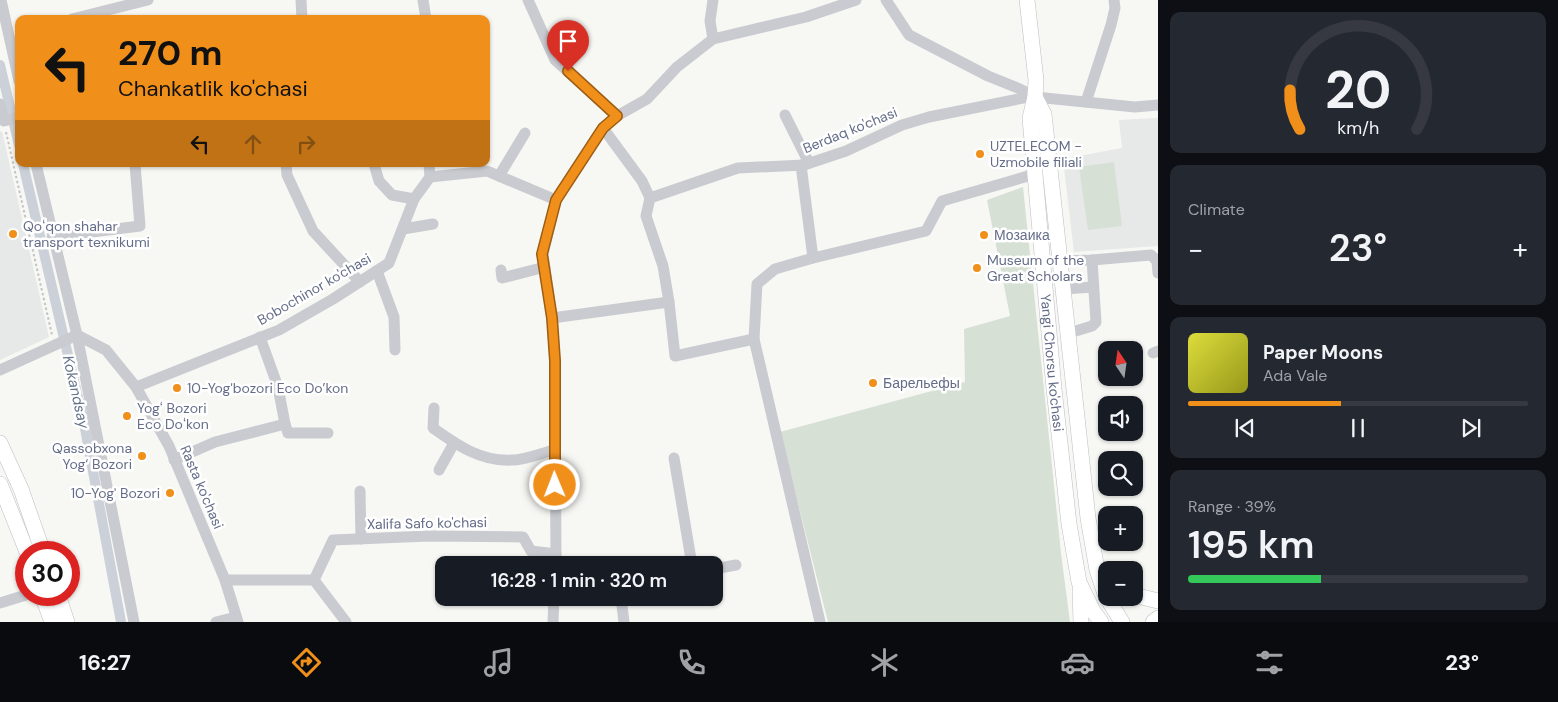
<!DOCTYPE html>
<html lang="en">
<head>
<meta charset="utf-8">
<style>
  :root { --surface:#171b24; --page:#242831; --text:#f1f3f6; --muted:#9ea1a6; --line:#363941; --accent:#f18f1b }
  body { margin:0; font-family:"DM Sans",sans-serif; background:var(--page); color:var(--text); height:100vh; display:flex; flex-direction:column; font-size:19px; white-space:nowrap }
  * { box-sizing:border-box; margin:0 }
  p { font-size:16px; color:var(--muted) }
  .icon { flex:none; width:28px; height:28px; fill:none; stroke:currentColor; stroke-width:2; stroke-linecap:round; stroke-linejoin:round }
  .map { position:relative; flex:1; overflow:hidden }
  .sheet { display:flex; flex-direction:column; gap:12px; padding:12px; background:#0d0f14; width:400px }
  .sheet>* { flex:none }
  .banner { position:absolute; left:15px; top:15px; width:475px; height:152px; border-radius:10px; box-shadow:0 1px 4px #0004; background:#f18f1b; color:#111; overflow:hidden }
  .needle { width:32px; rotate:347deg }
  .buttons { position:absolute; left:1098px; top:341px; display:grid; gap:10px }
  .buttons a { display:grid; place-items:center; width:45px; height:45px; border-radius:10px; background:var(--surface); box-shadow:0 1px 4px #0004; font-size:25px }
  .speed { position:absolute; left:15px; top:541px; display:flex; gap:10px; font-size:25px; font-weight:700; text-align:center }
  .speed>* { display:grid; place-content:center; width:65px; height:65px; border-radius:50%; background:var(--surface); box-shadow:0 1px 4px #0004; line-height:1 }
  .speed .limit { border:8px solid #d22; background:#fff; color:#111 }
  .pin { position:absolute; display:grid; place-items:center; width:42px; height:42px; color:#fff; margin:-51px -21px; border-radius:50% 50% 50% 0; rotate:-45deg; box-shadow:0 0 5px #0007 }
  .pin .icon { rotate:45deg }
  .me { position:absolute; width:55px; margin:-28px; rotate:359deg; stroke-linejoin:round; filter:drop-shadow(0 0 4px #0008) }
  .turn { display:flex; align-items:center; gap:18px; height:105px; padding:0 20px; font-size:22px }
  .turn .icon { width:65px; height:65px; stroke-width:2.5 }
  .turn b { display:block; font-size:35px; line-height:42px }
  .lanes { display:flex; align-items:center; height:48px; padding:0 20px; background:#0003; justify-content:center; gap:25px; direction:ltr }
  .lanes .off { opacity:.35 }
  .big { font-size:38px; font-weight:600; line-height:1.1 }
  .sheet .tile { flex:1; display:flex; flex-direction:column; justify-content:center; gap:8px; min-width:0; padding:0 18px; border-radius:10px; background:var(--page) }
  .sheet .dial { align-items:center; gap:0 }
  .dial svg { height:130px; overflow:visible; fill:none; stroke:var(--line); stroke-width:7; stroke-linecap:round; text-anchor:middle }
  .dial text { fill:var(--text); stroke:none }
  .song { display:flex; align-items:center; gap:15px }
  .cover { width:60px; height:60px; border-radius:8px; background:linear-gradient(135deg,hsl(60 70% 55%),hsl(60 70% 35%)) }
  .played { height:5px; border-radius:2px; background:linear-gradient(90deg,var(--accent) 45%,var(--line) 45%) }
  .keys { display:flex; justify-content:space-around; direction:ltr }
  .heat { display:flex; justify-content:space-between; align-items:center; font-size:28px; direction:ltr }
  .charge { height:8px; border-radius:4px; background:linear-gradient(90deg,#34c759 39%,var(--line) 0) }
  .trip { position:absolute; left:435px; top:556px; width:288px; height:50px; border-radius:10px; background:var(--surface); box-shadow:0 1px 4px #0004; font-weight:600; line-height:50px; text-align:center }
  .dock { display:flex; height:80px; justify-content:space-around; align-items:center; background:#090b0e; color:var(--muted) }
  .dock .icon { width:35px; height:35px }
  .dock .selected { color:var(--accent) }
  .dock b { font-size:22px; color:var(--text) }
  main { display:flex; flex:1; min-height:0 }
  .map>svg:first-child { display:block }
</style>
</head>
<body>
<main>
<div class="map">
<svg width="1158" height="622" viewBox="0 0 1158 622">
  <rect width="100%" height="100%" fill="#f7f8f4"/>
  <g fill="#e7e8e8">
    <polygon points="1158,118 1158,246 1074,252 1063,159 1122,148 1119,120"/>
    <polygon points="2,131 49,337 0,360 0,132"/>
  </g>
  <g fill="#d6e0d5">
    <polygon points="1114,162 1122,226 1088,230 1079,167"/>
    <polygon points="1023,187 1061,553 1070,622 828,622 780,432 965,382 964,329 1010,316 987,200"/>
  </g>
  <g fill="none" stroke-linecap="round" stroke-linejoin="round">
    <g stroke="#ccd0d8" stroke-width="10">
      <polyline points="0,65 19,145"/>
      <polyline points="23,164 84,423 121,622"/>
    </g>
    <g stroke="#bcbec3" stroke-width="16">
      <g id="major">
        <path id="s1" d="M1027 0 1036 80 1035 97 1030 118 1054 389 1069 524 1079 582 1093 611 1101 622"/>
        <polyline points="1035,97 1044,114 1088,518 1097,570 1106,597"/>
        <polyline points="0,443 21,489 43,552"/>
        <polyline points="0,484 27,552"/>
        <polyline points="1080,591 1081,622"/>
        <polyline points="42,595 52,622"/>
        <polyline points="58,595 67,622"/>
        <polyline points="1134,595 1158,601"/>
        <polyline points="1107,598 1122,622"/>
        <polyline points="1153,622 1158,618"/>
      </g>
    </g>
    <polyline stroke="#c2c3c6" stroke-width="2" stroke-dasharray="2.5 2.5" stroke-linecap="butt" points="6,132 52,335"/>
    <g stroke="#cacbd0" stroke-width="11">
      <polyline points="1,0 19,81"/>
      <polyline points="301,0 302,19"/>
      <polyline points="423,0 426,19"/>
      <polyline points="528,0 555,60 617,116"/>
      <polyline points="713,0 710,21 713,39"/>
      <polyline points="886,0 909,35 988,76 1020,89 1035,97 1135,107 1158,105"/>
      <polyline points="72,19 148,0"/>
      <polyline points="1086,102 1111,25 1115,8 1114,0"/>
      <polyline points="0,104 4,121 19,117"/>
      <polyline points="785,115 809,163"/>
      <polyline points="603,128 642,181 650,198 646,216 663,266 669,302 675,356 754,339"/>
      <polyline points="36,164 77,335 134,622"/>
      <polyline points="286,164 287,175 313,231 360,282"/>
      <polyline points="374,164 379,181 392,195 414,199"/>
      <polyline points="801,165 813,258"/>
      <polyline points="499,176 525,133"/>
      <polyline points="430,177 487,171 556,200"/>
      <polyline points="650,198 738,168 804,165 846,151 902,125 929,117 1033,96"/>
      <polyline points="403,229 433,224"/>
      <polyline points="52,237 140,226 135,164"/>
      <polyline points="1060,261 1092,260 1151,255 1157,261 1158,273"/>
      <polyline points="501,270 502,278 545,267"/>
      <polyline points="377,271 394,317 395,350"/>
      <polyline points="1064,289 1093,287"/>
      <polyline points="552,318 669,302"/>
      <polyline points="1069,333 1092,326 1096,322 1092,260"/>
      <polyline points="77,335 106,350 136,387 169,446 225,580 238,622"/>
      <polyline points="260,337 278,387 285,424"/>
      <polyline points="1153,353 1158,351"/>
      <polyline points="0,370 77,335"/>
      <polyline points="136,387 279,330 333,299 389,263 414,199 430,177 429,164"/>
      <path d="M434 408 433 428C457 445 481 462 512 460 526 460 541 453 554 450"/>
      <polyline points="674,458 692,565"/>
      <polyline points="174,460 215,442 285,424 288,433 328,433"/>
      <polyline points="439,470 454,443"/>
      <polyline points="360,491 361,539"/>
      <polyline points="556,565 555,361 552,318 543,254 556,200 603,128 617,116 647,99 677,67 713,39 806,17 856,0"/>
      <polyline points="714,569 736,565"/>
      <polyline points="225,580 314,580 346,622"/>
      <polyline points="314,580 333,540 429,536 523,537 531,551 556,554"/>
      <polyline points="621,598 624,622"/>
      <polyline points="0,603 26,595"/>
      <polyline points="216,622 236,617"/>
      <polyline points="553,622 554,598"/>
      <polyline points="820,622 754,339 757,284 775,269 813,258 926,231 942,201 1035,174"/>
    </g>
    <use href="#major" stroke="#fff" stroke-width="15"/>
  </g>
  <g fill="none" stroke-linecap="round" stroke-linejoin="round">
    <g stroke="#9d5d12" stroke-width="12">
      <polyline id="route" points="555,485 555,361 552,318 542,254 556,200 603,128 617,116 568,71"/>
    </g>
    <use href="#route" stroke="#f18f1b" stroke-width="9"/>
  </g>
  <g fill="#f18f1b" stroke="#fff" stroke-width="2">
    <circle cx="980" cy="154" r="5"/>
    <circle cx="13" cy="234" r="5"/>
    <circle cx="984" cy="235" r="5"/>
    <circle cx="977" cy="268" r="5"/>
    <circle cx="873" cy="383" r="5"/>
    <circle cx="177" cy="388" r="5"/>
    <circle cx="127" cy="416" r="5"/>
    <circle cx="142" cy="456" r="5"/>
    <circle cx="170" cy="493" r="5"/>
  </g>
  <g text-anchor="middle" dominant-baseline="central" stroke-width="5" stroke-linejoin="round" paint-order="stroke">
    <g font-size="14" fill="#646d88" stroke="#fff">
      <text transform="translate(850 130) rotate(-22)">Berdaq ko'chasi</text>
      <text transform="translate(314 289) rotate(-30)">Bobochinor ko'chasi</text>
      <text stroke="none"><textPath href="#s1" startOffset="365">Yangi Chorsu ko'chasi</textPath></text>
      <text transform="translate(202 487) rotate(67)">Rasta ko'chasi</text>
      <text transform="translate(427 523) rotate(-1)">Xalifa Safo ko'chasi</text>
    </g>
    <g font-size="14" fill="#646d88" stroke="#fff" text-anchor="start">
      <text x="990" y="146">UZTELECOM -<tspan x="990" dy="16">Uzmobile filiali</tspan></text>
      <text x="23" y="226">Qoʻqon shahar<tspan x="23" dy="16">transport texnikumi</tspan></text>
      <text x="994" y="235">Мозаика</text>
      <text x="987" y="260">Museum of the<tspan x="987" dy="16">Great Scholars</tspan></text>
      <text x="883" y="383">Барельефы</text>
      <text x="187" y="388">10-Yog'bozori Eco Do’kon</text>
      <text x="137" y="408">Yogʻ Bozori<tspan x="137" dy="16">Eco Doʻkon</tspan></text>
      <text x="132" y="448" text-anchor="end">Qassobxona<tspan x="132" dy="16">Yog‘ Bozori</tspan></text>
      <text x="160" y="493" text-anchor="end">10-Yog' Bozori</text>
    </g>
    <g font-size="15" font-style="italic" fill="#65748b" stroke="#fff">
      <text transform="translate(76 392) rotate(77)">Kokandsay</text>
    </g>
  </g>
</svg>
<div class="buttons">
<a><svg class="needle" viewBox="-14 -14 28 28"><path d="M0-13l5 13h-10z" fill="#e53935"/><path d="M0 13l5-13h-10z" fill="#9ea1a6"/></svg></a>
<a><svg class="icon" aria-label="sound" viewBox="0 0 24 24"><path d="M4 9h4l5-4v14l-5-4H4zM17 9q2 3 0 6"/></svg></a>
<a><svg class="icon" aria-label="search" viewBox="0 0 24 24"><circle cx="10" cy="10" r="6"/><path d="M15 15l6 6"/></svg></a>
<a>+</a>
<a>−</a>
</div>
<div class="speed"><div class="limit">30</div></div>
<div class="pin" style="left:568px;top:71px;background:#d93025"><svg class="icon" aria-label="arrive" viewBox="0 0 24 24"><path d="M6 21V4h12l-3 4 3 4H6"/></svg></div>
<svg class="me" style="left:555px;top:485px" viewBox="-20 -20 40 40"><circle r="17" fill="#f18f1b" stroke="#fff" stroke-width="3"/><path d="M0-11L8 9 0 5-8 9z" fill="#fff"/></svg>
<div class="trip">16:28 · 1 min · 320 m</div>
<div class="banner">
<div class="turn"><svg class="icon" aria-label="left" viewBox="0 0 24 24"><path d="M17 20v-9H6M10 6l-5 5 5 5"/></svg><div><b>270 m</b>Chankatlik ko'chasi</div></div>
<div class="lanes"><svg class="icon" aria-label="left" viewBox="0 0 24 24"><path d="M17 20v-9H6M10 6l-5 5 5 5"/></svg><svg class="icon off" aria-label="ahead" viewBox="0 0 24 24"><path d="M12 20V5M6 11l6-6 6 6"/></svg><svg class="icon off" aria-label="right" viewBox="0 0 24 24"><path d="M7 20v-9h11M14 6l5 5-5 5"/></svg></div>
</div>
</div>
<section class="sheet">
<div class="tile dial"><svg viewBox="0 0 100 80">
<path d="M14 69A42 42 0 1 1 86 69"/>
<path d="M14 69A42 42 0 0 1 8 45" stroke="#f18f1b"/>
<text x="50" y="56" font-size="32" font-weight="700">20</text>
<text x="50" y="72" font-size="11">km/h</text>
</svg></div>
<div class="tile"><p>Climate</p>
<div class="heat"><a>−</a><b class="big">23°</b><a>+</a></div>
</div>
<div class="tile">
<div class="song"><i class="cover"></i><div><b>Paper Moons</b><p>Ada Vale</p></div></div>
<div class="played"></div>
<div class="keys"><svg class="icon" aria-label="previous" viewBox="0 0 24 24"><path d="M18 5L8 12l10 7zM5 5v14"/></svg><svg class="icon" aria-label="pause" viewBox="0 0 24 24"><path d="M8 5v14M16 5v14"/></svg><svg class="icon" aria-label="next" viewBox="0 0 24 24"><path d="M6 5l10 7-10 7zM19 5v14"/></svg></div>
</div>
<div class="tile"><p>Range · 39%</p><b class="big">195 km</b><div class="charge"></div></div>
</section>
</main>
<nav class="dock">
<b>16:27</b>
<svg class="icon selected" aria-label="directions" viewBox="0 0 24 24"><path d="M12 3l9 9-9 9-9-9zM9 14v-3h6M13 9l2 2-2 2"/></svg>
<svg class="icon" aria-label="music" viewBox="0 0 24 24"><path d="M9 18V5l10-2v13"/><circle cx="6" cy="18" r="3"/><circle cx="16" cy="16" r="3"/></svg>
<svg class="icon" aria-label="phone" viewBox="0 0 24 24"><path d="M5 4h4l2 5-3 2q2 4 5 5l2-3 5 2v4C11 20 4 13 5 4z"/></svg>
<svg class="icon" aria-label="climate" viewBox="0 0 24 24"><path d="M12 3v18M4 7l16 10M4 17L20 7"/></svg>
<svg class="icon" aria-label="car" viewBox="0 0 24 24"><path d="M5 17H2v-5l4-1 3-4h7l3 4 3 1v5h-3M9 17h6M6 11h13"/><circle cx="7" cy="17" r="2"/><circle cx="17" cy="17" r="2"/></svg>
<svg class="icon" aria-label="filters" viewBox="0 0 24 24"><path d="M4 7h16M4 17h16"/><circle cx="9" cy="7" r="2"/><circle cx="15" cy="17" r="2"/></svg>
<b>23°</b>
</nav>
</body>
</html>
